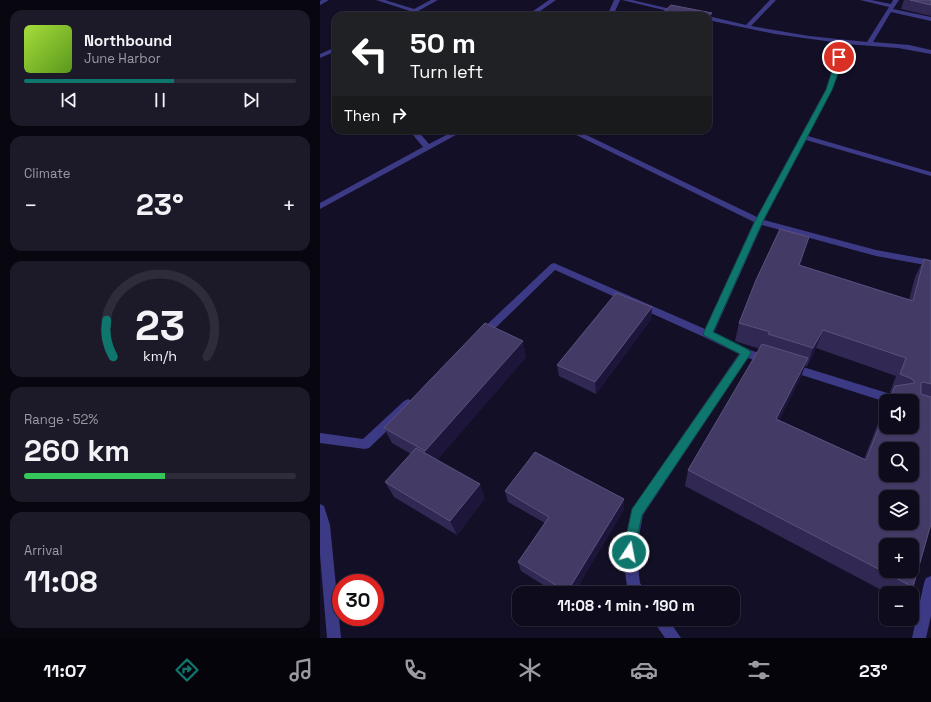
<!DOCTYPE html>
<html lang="en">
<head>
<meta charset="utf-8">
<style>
  :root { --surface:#0e0b1c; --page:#1c1929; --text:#f1f3f6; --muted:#9b9ba3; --line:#2e2b3b; --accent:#0f766e }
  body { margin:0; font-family:"Space Grotesk",sans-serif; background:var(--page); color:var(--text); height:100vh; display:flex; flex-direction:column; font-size:15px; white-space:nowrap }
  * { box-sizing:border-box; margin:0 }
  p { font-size:13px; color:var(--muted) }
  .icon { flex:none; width:22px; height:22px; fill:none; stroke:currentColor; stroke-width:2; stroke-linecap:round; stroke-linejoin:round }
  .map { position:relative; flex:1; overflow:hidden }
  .side { display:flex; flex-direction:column; gap:10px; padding:10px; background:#08060f; width:320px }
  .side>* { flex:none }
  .guide { position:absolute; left:12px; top:12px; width:380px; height:122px; border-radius:12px; box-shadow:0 1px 3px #0004,0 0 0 1px var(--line); background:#202124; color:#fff; overflow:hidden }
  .tools { position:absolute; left:559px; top:394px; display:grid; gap:8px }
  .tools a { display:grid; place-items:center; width:40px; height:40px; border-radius:8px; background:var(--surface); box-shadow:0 1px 3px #0004,0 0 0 1px var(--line); font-size:20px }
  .speed { position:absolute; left:12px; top:574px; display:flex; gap:8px; font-size:20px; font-weight:700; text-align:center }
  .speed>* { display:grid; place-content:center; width:52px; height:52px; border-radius:50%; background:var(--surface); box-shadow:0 1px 3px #0004,0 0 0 1px var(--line); line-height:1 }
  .speed .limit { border:6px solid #d22; background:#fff; color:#111 }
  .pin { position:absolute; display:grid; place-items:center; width:34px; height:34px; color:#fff; margin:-17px; border:2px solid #fff; border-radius:50%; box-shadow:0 1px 4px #0007 }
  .me { position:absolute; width:44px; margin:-22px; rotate:11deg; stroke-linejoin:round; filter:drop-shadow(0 0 3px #0008) }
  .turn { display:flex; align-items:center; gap:14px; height:84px; padding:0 12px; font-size:18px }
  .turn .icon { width:52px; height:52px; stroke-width:2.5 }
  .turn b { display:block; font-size:28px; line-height:34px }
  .then { display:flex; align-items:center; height:38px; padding:0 12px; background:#0003; gap:8px; font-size:15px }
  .big { font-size:30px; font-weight:700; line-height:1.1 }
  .side .tile { flex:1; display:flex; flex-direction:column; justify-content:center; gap:6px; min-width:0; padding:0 14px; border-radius:12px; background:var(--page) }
  .side .dial { align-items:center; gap:0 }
  .dial svg { height:104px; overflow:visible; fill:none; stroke:var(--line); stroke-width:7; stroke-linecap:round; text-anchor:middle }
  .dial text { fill:var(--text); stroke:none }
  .song { display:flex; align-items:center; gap:12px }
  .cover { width:48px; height:48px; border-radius:6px; background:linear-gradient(135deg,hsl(80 70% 55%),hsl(90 70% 35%)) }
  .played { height:4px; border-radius:2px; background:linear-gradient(90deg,var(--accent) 55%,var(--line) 55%) }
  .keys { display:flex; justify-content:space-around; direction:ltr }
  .heat { display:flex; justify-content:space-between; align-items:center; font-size:22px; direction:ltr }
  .charge { height:6px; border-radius:3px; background:linear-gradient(90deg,#34c759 52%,var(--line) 0) }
  .trip { position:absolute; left:192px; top:586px; width:228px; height:40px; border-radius:12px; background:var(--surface); box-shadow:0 1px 3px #0004,0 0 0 1px var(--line); font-weight:700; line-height:40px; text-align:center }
  .dock { display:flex; height:64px; justify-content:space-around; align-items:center; background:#06040b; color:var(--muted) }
  .dock .icon { width:28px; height:28px }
  .dock .selected { color:var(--accent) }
  .dock b { font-size:18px; color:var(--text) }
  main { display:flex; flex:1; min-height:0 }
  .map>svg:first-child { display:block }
</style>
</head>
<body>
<main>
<section class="side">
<div class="tile">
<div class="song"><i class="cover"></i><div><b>Northbound</b><p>June Harbor</p></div></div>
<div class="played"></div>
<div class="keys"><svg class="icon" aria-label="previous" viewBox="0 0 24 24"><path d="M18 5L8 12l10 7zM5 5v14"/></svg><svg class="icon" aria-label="pause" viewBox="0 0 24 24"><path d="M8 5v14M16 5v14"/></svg><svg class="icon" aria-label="next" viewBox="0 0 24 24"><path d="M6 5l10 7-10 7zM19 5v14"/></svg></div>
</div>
<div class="tile"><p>Climate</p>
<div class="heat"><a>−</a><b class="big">23°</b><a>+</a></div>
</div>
<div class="tile dial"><svg viewBox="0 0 100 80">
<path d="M14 69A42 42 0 1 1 86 69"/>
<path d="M14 69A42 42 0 0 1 9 41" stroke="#0f766e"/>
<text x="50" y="56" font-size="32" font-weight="700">23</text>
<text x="50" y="72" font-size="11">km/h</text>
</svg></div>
<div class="tile"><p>Range · 52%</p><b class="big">260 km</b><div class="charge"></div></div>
<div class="tile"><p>Arrival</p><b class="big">11:08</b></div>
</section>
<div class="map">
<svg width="611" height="638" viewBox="0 0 611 638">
  <rect width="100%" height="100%" fill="#130f26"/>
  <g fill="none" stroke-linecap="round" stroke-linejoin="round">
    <g fill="#3d3a85" fill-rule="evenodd">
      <polygon points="2,0 9,0 0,5 0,1"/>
      <polygon points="56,0 65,0 94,9 111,0 118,0 89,16 82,16 90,11"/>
      <polygon points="229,0 236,0 213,16 206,16"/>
      <polygon points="294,0 300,0 293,16 287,16"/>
      <polygon points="302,0 312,0 380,16 369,16"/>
      <polygon points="450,0 456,0 431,26 489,36 547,42 569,7 540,0 551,0 571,4 573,0 579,0 573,9 611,17 611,21 571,12 553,42 589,45 611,50 611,54 578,48 526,44 519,71 512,89 488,136 611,172 611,176 486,140 444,220 556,250 611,260 611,266 556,256 442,225 394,332 430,350 451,357 452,360 451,363 447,364 428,358 323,515 316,551 320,583 327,593 311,593 307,586 302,551 312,509 419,354 384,337 235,270 165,338 157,338 156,335 231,264 234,263 385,329 434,222 246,130 256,130 437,217 506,89 513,71 520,43 455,34 388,20 388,16 426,25"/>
      <polygon points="16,47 16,51 0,58 0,54"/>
      <polygon points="89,130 97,130 109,144 136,130 145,130 0,209 0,203 103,147"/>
      <polygon points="470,363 577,396 581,398 583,401 566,402 466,370 465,367 466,364"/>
      <polygon points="88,399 92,401 94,404 92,407 49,448 45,449 0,443 0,433 43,439 84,401"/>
      <polygon points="0,504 4,506 10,525 21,638 7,638 0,555"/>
      <polygon points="611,576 611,616 606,638 592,638 604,583 606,578"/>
      <polygon points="332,619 348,619 361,638 345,638"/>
    </g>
  </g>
  <g fill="#312854" fill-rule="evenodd">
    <polygon points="584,0 611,0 611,16 581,9"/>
    <path d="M484 256 480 266 589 300 595 277 604 259 611 261V524L593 587 587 593H567L365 486 368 470 440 349 415 341 419 323ZM496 348 576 376 570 392 571 393 567 401H592L566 427V403L544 459 459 420 481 377 485 366H487Z"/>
    <polygon points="332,307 331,319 276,394 239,376 237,365"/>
    <polygon points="206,357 117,460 165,498 137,535 74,497 65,482 91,454 72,443 64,428"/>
    <polygon points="185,491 304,509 254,593 236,593 201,571 198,562 225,523 188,502"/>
  </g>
  <g fill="#1d163a">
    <polygon points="392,13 391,24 388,26 388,17"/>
    <polygon points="489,237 484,256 473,284 479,265"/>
    <polygon points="332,307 331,319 276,394 275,382"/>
    <polygon points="503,330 496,348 487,366 493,348"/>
    <polygon points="203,341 206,357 112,466 105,451"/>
    <polygon points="488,358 481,377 451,436 456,419"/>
    <polygon points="160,484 165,498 137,535 130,521"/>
    <polygon points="304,499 304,509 254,593 248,593 247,592"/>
  </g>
  <g fill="#433a66" stroke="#5a527e" fill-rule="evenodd">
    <polygon points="590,0 611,0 611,5"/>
    <polygon points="351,5 392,13 388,17 388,16 339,16"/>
    <path d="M460 229 489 237 479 265 593 301 604 259 611 261V384L603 382 601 383V394L611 397V524L593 587 368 470 442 344 488 358 456 419 546 460 566 409V427H592V401H569L575 386 595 383 592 379 580 374 586 358 503 330 493 348 448 334 450 332 419 323 436 280ZM566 449H592V475H566ZM566 497H592V523H566ZM566 545H592V571H566Z"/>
    <polygon points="296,293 332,307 275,382 237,365"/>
    <polygon points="165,323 203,341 105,451 64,428"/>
    <polygon points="96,448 160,484 130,521 65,482"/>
    <polygon points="215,452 304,499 247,592 198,562 229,517 185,491"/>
  </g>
  <polygon fill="#0f766e" stroke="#0a4d48" points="517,55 522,57 519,71 512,90 443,221 393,332 429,350 431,353 322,515 313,556 309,557 305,556 303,552 312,509 420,354 385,336 383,334 435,221 506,90"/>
</svg>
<div class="tools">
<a><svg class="icon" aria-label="sound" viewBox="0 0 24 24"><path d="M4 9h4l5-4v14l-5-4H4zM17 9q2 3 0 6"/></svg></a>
<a><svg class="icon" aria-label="search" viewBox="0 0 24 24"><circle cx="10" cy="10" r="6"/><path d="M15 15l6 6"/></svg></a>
<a><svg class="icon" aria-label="layers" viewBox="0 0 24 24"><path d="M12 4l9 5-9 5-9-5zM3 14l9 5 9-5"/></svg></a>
<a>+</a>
<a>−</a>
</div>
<div class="speed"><div class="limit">30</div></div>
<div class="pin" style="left:519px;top:57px;background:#d93025"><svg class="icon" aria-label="arrive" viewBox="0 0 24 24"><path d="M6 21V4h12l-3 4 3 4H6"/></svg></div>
<svg class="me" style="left:309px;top:552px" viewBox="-20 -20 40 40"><circle r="17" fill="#0f766e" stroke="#fff" stroke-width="3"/><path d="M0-11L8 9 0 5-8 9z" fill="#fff"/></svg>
<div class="trip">11:08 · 1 min · 190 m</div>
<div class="guide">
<div class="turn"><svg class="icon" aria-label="left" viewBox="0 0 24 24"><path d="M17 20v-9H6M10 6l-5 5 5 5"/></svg><div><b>50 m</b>Turn left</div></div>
<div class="then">Then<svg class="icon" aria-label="right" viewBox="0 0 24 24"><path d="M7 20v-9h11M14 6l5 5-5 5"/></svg></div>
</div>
</div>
</main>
<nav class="dock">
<b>11:07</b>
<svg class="icon selected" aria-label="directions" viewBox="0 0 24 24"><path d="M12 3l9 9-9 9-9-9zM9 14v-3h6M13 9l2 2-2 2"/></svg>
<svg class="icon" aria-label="music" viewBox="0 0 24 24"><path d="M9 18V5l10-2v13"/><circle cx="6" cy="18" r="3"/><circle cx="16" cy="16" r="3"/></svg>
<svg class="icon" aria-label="phone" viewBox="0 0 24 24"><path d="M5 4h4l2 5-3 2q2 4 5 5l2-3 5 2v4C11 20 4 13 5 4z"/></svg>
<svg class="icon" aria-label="climate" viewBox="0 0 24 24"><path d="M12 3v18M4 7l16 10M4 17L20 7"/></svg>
<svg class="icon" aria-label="car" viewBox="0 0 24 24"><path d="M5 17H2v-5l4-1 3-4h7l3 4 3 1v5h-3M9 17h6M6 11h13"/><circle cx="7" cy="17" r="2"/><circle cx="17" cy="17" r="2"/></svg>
<svg class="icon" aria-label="filters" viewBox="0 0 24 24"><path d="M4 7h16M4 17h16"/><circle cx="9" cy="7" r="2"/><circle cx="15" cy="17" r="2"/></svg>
<b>23°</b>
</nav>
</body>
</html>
